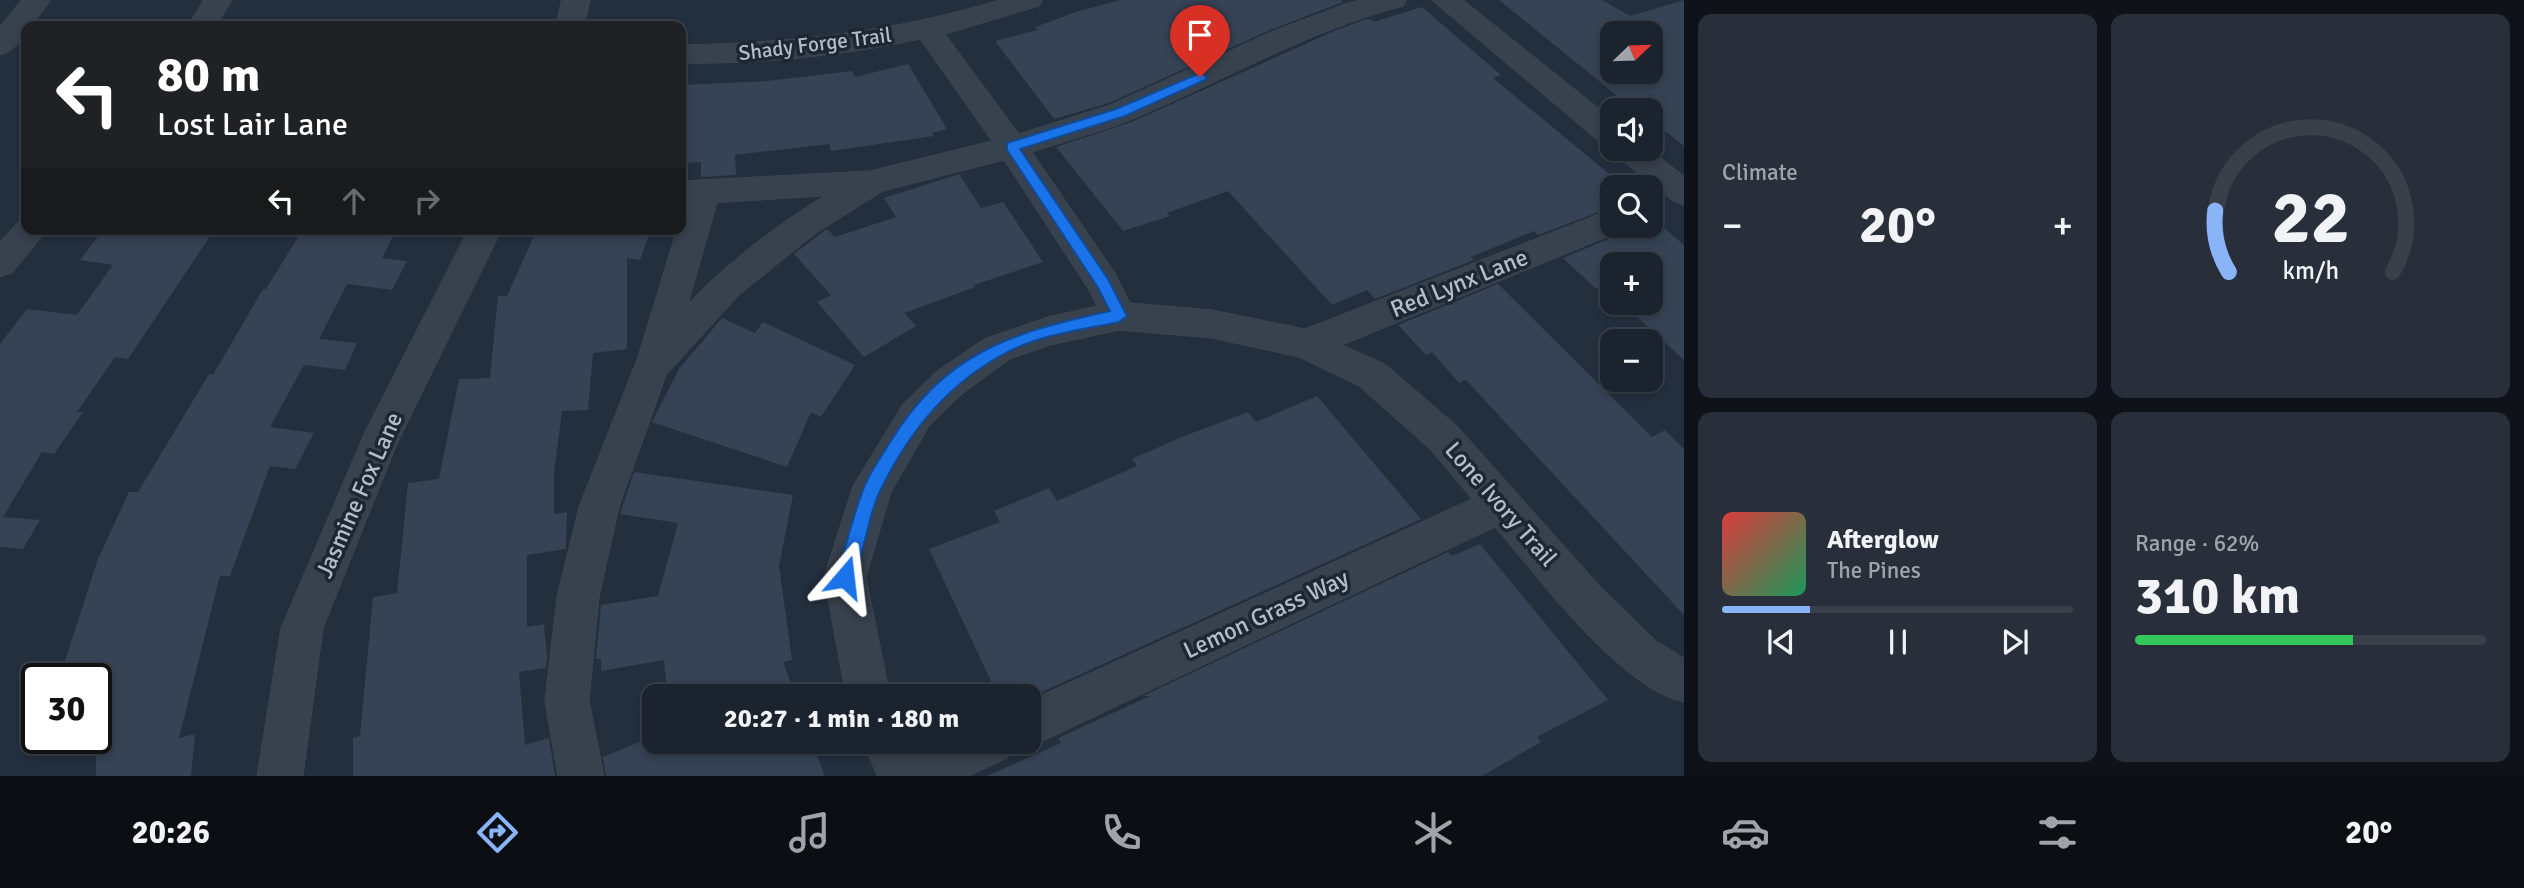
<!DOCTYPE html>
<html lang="en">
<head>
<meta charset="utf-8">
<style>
  :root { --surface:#1b232e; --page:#282f3a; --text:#f1f3f6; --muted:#a0a4aa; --line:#39404a; --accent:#8ab4f8 }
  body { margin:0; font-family:Signika,sans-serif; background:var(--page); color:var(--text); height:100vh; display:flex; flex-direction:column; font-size:26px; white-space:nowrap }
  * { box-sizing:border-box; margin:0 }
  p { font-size:23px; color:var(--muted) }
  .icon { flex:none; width:38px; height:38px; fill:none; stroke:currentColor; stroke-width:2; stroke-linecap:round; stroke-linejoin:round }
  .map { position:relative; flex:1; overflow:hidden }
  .panel { display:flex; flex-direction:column; gap:14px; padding:14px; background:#0f1319; width:840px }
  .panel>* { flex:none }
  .top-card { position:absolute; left:21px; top:21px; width:665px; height:214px; border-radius:14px; box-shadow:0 4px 10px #0003,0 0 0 2px var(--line); background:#202124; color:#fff; overflow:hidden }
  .needle { width:46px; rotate:67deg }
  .tools { position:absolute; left:1600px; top:21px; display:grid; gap:14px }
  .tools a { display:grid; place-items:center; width:63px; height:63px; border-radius:14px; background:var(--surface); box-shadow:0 4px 10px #0003,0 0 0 2px var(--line); font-size:35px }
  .speed { position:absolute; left:21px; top:663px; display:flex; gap:14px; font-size:35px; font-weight:700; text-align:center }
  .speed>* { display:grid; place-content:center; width:91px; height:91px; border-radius:50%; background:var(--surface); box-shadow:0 4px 10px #0003,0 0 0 2px var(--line); line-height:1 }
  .speed .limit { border:4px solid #111; border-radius:10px; background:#fff; color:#111 }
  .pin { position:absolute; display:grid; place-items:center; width:60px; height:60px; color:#fff; margin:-72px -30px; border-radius:50% 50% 50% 0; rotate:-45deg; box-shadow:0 0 7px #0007 }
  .pin .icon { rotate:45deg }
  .me { position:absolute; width:77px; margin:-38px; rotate:17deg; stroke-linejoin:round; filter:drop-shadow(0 0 5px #0008) }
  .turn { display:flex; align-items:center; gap:24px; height:147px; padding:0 21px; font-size:32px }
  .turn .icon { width:91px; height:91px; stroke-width:2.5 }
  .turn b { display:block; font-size:49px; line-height:60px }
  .lanes { display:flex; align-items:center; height:66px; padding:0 21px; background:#0003; justify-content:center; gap:35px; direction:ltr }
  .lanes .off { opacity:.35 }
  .big { font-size:52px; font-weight:700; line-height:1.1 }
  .panel .tile { flex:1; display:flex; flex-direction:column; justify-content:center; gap:10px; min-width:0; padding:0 24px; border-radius:14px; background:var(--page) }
  .panel .dial { align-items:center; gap:0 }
  .dial svg { height:182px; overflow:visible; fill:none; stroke:var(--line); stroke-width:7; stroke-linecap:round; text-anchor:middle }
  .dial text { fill:var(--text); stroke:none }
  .song { display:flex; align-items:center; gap:21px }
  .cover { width:84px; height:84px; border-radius:10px; background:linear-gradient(135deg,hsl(0 70% 55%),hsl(150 70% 35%)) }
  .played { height:7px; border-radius:4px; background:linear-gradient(90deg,var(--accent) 25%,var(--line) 25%) }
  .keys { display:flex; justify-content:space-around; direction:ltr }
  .heat { display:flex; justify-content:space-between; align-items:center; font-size:38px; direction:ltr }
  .charge { height:10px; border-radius:5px; background:linear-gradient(90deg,#34c759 62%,var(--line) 0) }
  .panel .tiles { flex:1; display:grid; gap:14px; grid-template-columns:repeat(2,1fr) }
  .trip { position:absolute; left:642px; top:684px; width:399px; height:70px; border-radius:14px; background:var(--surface); box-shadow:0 4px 10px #0003,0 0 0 2px var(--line); font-weight:700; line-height:70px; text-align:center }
  .dock { display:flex; height:112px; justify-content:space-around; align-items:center; background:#0b0e12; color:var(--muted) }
  .dock .icon { width:49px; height:49px }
  .dock .selected { color:var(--accent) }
  .dock b { font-size:32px; color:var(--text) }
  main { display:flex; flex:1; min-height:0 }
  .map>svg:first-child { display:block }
</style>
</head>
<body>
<main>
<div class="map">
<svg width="1684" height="776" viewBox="0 0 1684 776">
  <rect width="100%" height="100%" fill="#242f3e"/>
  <g fill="#364354" fill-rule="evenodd">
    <polygon points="1120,0 1341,0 1343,2 1270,30 1109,103 1054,119 995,41 1037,30 1035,27 1076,12"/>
    <path d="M1499 0H1602L1630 16 1684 0V146L1650 119V95L1626 103ZM1612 33H1650V72H1612Z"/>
    <polygon points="1422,7 1501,75 1493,78 1625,187 1612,187 1612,207 1538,235 1534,231 1471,257 1474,260 1375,299 1367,290 1332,305 1228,191 1167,213 1170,216 1123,231 1056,147 1134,121 1334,31 1364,20 1370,19 1374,22"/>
    <polygon points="908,64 947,129 932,133 934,136 831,151 829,144 735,155 736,175 701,177 701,162 681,163 681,85 767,81 852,71 855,77"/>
    <polygon points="959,174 981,208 1003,202 1043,262 974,285 975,287 904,313 916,326 864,357 817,302 831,295 794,254 827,229 835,237 896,217 884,198"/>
    <polygon points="1650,216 1684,245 1684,360 1622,303 1650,303 1650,264 1612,264 1612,293 1604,286 1596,289 1563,258 1625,232 1629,226 1650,226"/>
    <polygon points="104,229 215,229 128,359 115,357 77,412 83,412 54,454 42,452 3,517 40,520 23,549 0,547 0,344 27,309 77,315 113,265 80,260"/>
    <polygon points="303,229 397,229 382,258 407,261 392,290 347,284 319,339 357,343 345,370 304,365 270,427 314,433 295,469 270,466 230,576 220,576 179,738 195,734 191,776 96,776 96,679 59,679 98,559 129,492 138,492 209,374 213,375 263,289 266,289"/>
    <polygon points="537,229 651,229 640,260 627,258 627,349 593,353 588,410 562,411 554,473 554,514 567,512 566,549 527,555 527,627 544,624 547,657 546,668 519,672 525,745 549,738 555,776 353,776 353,738 360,736 373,597 397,593 408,483 439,479 459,379 490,378 498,296 507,296"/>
    <polygon points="1498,284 1652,437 1665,430 1684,449 1684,615 1466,380 1459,383 1432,352 1426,355 1398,325"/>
    <polygon points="722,318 755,333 763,322 855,365 821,417 811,412 787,467 652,422 679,369"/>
    <polygon points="1317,396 1421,519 1033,696 998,696 929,549 1000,522 994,511 1049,488 1057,501 1137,466 1132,459 1184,436 1248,412 1256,422"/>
    <polygon points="634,472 793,495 779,566 792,660 783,662 796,696 667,696 664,660 601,671 601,659 596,659 601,605 658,596 678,523 620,514"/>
    <polygon points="1480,544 1608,700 1537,737 1541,742 1482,776 987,776 1061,743 1058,738 1150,696 1143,696 1448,552 1452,556"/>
    <polygon points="654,736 654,742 812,742 825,776 606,776 603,757"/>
  </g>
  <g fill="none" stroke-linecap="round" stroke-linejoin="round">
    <g stroke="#414a57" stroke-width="1">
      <g id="minor">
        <path d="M22 0H51L31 26H26C26 39 12 52 0 55V27Z"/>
        <polygon points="204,0 232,0 216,26 188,26"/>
        <polygon points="562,0 590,0 584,26 556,26"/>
        <path d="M999 0H1043L1039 6 945 34 1019 134 1110 105 1271 32 1345 4 1360 0H1407L1403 6C1307 31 1223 81 1133 119 1100 132 1065 141 1032 152L1115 273 1130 303 1212 310 1305 329 1612 209V226H1626L1624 230 1342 345 1385 364 1457 426 1597 583 1656 641 1684 658V702C1619 688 1539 578 1495 527L1045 740 1029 747 1018 742H1029V701L1472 499 1431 450 1359 386 1299 357 1212 338 1119 330 1050 345 1010 359 963 393 929 426 891 492 866 577 890 696H846L824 577 853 486 903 404 937 371 984 339 1048 317 1097 306 1089 290 1004 160 883 191 816 233 739 295 666 375 619 507 599 597 589 701 604 776H558L545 701 557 597 579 507 638 357 677 229H681L684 205H681V181L870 171 992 141 920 39C841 56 761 64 681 63V45C790 43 895 32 999 0ZM824 196C775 226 728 262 688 304L717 203Z"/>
        <polygon points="1432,0 1463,0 1612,119 1612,146 1601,143"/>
        <polygon points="1614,149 1649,149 1684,176 1684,205 1673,201 1618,157"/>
        <polygon points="26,218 26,229 48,229 12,273 0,277 0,242 20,220"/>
        <polygon points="469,229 502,229 396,446 323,628 303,776 257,776 281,628 365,432"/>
        <polygon points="863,742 910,742 915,753 940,742 1014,742 1007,758 969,776 878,776"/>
      </g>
    </g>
    <use href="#minor" fill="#38414e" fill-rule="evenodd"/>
  </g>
  <path fill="#1a73e8" stroke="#114b97" stroke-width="2" d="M1200 73 1207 77 1205 80 1125 116 1020 149 1108 279 1127 316 1119 322C1081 330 1037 335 1002 355 947 385 909 432 882 487 867 516 865 553 852 583L845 586 839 583 836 577C846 547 853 515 865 485 871 471 881 457 889 444 945 352 1010 333 1110 311L1097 286 1007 150V143L1116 109Z"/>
  <g text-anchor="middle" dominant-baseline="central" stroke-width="7" stroke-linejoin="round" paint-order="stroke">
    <g font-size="21" fill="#b4bcc9" stroke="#1d2633">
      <text transform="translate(815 44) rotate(-7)">Shady Forge Trail</text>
    </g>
    <g font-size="24" fill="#b4bcc9" stroke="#1d2633">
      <text transform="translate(1459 283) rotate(-22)">Red Lynx Lane</text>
      <text transform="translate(359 495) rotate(-66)">Jasmine Fox Lane</text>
      <text transform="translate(1501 504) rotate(49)">Lone Ivory Trail</text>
      <text transform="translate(1266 614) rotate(-25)">Lemon Grass Way</text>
    </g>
  </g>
</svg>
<div class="tools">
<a><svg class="needle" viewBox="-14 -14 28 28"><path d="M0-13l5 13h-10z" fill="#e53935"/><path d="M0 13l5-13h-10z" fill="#a0a4aa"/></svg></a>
<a><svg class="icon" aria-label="sound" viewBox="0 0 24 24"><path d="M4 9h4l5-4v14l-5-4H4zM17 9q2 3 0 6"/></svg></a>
<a><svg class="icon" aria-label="search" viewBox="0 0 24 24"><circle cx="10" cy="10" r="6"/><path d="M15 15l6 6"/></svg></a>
<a>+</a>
<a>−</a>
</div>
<div class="speed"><div class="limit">30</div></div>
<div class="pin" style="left:1200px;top:77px;background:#d93025"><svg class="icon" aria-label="arrive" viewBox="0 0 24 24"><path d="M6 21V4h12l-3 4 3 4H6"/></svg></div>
<svg class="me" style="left:845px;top:577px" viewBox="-20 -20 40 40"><path d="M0-17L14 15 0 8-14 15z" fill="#1a73e8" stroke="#fff" stroke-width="4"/></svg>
<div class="trip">20:27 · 1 min · 180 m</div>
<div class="top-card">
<div class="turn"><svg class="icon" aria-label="left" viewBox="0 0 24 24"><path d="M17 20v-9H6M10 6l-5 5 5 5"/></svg><div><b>80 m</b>Lost Lair Lane</div></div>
<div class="lanes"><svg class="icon" aria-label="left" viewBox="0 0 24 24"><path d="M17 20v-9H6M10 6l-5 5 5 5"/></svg><svg class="icon off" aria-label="ahead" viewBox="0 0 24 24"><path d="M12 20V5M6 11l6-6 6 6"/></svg><svg class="icon off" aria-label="right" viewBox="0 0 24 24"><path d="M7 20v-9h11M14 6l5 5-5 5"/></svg></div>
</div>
</div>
<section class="panel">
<div class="tiles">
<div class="tile"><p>Climate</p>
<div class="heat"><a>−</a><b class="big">20°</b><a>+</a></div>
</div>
<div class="tile dial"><svg viewBox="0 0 100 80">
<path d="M14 69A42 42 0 1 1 86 69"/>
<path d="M14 69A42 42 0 0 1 8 42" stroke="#8ab4f8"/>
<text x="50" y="56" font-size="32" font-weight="700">22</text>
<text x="50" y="72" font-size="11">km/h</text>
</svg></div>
<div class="tile">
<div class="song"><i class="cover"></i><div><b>Afterglow</b><p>The Pines</p></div></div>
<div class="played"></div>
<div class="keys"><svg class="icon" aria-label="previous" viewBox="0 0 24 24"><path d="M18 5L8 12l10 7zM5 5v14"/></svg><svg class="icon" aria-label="pause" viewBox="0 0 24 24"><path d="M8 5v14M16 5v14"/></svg><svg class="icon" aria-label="next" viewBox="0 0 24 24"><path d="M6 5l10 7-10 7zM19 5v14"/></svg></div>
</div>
<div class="tile"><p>Range · 62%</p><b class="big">310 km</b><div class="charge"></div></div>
</div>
</section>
</main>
<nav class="dock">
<b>20:26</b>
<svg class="icon selected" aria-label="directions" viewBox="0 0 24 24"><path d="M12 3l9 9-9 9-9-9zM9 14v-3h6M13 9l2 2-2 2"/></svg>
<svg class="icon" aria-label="music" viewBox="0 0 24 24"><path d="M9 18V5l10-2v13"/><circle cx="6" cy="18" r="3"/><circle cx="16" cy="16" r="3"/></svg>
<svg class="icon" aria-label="phone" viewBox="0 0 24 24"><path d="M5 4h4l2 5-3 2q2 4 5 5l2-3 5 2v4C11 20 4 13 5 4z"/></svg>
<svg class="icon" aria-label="climate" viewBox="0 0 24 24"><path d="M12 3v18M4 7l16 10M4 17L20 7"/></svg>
<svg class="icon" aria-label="car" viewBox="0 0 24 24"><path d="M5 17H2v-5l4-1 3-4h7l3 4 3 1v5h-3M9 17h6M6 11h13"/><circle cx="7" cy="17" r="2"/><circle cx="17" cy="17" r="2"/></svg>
<svg class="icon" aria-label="filters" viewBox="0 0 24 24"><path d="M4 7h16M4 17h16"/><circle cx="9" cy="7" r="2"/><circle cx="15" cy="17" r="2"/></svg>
<b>20°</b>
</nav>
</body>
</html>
